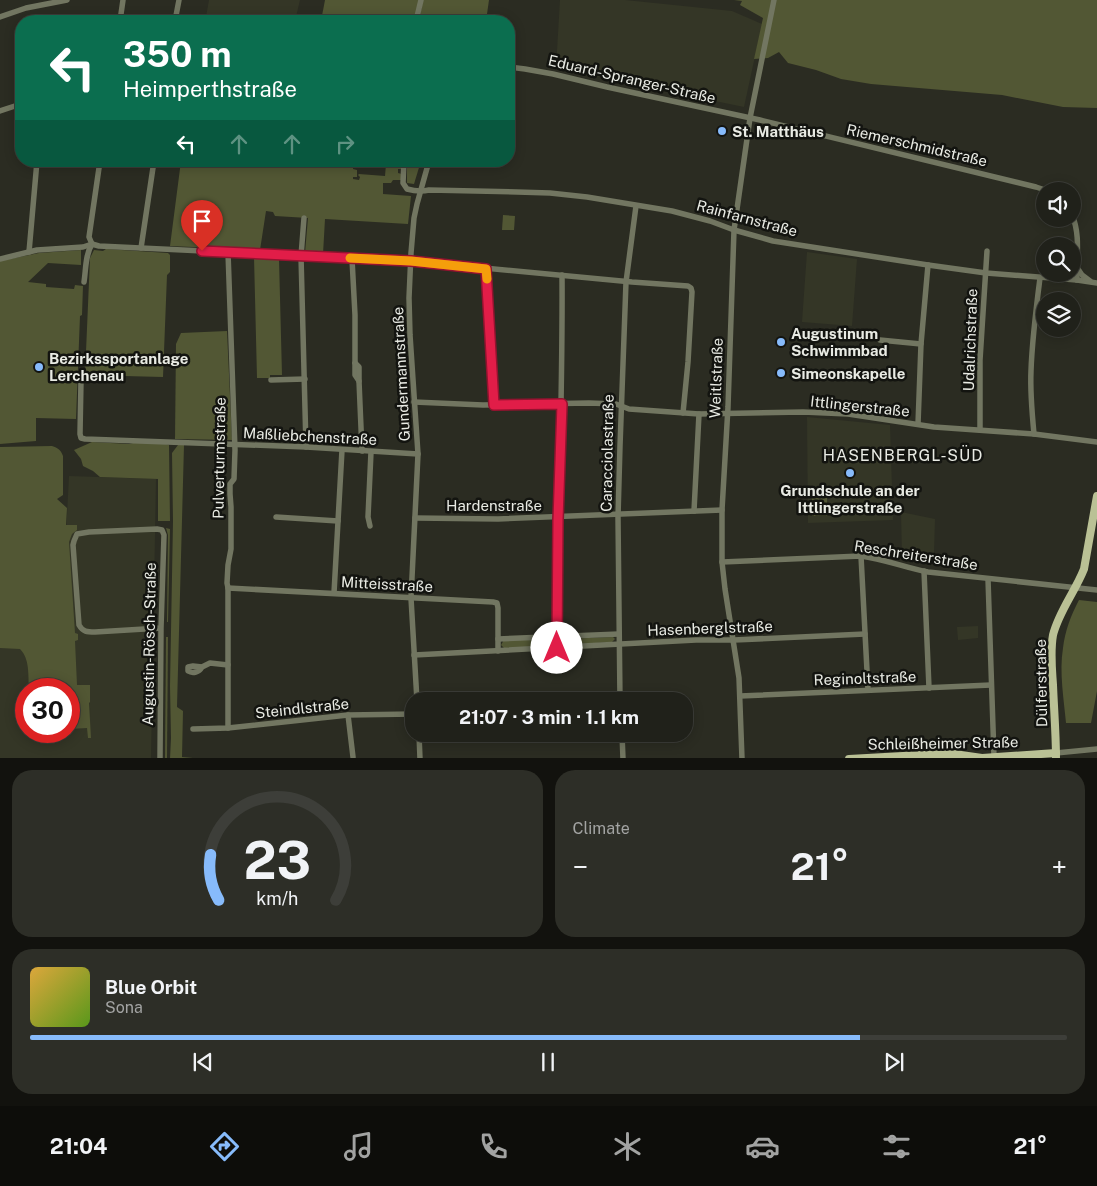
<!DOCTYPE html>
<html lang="en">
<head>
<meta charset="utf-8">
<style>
  :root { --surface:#20211a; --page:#2d2e27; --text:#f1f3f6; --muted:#a2a3a2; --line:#3d3e39; --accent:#87bbfb }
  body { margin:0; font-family:"Public Sans",sans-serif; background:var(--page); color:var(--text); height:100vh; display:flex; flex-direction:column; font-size:19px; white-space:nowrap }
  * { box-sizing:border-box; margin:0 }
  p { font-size:16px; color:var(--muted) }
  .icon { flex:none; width:28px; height:28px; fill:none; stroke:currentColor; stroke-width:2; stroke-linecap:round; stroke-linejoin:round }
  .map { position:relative; height:758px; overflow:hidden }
  .drawer { display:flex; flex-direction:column; gap:12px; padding:12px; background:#12120e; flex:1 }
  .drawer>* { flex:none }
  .banner { position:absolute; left:15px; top:15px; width:500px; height:152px; border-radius:20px; box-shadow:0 2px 12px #0003,0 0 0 1px var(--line); background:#0b6e4f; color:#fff; overflow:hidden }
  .fabs { position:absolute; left:1036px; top:182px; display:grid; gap:10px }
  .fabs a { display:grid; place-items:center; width:45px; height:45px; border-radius:50%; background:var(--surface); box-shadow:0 2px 12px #0003,0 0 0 1px var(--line); font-size:25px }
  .speed { position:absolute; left:15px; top:678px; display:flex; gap:10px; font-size:25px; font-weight:700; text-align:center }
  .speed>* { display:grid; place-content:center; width:65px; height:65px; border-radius:50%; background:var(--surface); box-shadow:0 2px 12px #0003,0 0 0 1px var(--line); line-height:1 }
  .speed .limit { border:8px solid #d22; background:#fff; color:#111 }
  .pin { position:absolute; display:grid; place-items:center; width:42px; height:42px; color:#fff; margin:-51px -21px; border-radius:50% 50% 50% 0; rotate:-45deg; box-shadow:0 0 5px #0007 }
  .pin .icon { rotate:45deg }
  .me { position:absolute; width:55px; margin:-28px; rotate:0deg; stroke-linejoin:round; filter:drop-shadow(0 0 4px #0008) }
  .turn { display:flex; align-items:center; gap:18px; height:105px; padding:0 25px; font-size:22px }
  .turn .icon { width:65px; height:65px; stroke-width:2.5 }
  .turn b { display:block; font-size:35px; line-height:42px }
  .lanes { display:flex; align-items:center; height:48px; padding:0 25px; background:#0003; justify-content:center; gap:25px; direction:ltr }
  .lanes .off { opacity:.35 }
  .big { font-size:38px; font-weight:700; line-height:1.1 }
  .drawer .widget { flex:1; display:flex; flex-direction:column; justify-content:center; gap:8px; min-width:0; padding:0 18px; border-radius:20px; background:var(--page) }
  .drawer .dial { align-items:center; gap:0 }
  .dial svg { height:130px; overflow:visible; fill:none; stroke:var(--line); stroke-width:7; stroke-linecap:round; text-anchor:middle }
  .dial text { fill:var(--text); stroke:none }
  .song { display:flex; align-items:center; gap:15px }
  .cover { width:60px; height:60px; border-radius:8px; background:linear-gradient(135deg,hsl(40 70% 55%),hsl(90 70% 35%)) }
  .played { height:5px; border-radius:2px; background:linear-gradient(90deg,var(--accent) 80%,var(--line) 80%) }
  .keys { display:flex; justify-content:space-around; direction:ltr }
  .heat { display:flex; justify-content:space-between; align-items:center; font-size:28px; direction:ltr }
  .drawer .tiles { flex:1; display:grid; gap:12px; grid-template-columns:1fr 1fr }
  .widget:last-child { grid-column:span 2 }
  .trip { position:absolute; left:405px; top:692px; width:288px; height:50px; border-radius:20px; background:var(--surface); box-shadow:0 2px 12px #0003,0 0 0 1px var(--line); font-weight:700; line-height:50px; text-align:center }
  .tabs { display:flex; height:80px; justify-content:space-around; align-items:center; background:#0d0d0a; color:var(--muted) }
  .tabs .icon { width:35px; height:35px }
  .tabs .selected { color:var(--accent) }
  .tabs b { font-size:22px; color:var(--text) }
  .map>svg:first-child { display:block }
</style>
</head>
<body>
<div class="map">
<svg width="1097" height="759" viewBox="0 0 1097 759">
  <rect width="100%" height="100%" fill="#2b2c22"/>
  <g fill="#343626" fill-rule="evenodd">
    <polygon points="209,0 300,0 295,21 288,21 269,17 268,21 228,21 206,17"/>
    <polygon points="560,0 625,0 732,11 762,24 744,107 556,68"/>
    <polygon points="807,252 857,259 852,326 802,322"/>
    <polygon points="807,417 890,425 893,520 808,523"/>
    <path d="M69 476 156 479 151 758H0V637L66 534ZM26 689H69V731H26Z"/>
    <polygon points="901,512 935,519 934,553 917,552 902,557"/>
    <polygon points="978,626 978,638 958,640 957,627"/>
  </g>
  <g fill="#525734">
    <polygon points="325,0 421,0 416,21 321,21"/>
    <polygon points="423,0 489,0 486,21 419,21"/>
    <polygon points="734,0 1097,0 1097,108 1063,107 1002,95 871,84 841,79 816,70 788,63 779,52 768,58 754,59 763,18 740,5 742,1"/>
    <polygon points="181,161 359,161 360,166 358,168 353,167 353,169 357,170 357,177 353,177 353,179 359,180 360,177 358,175 359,174 385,176 386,164 388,161 402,161 401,169 398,169 398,173 402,174 402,180 393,180 391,183 383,183 383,194 411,196 408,224 325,219 323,254 305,253 308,218 275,216 273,212 266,211 260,250 170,246"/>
    <polygon points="407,161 421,161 414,184 407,183"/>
    <polygon points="503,215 515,216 514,230 502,230"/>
    <polygon points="106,249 168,253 170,255 170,272 167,275 163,377 85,375 90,258 94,250 103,251"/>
    <polygon points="81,250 81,265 48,263 28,282 46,284 46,287 74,289 75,285 83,286 82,315 80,316 76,419 36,418 36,441 0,444 0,261 39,253"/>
    <polygon points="254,257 279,259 282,375 270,375 270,378 257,378"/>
    <polygon points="227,331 232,440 175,439 176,344 181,333"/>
    <polygon points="92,442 129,444 137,442 166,444 169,445 170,521 158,521 158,479 100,477 93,471 83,466 81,459 74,450"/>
    <polygon points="178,445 184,445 177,707 183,711 182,757 193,758 170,759 171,738 170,686 173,521 172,453"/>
    <path d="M52 446C58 448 61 450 63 456V495L57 499 67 508 66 525H77V530L72 534 69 542 75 633 78 634V640L75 641 77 685H90V702L89 703 91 738H88L87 728 69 729V689H29C28 675 30 659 20 649L0 648V447Z"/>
    <polygon points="827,494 827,503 829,504 830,508 827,508 827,516 812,516 812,495"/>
    <polygon points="166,528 170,529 168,622 167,622 168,535"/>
    <path d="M1079 600 1097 602V691L1091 723H1066C1064 700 1059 672 1063 648 1065 631 1071 615 1079 600Z"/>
    <polygon points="166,637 168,637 167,758 165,759"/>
    <polygon points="613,637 615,639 612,642 564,645 561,641 563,639"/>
    <polygon points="552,639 554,641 552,646 504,648 501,645 504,640"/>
  </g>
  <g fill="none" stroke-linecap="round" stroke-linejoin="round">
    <g stroke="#727661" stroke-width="5.5">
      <polyline points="0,17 26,8 67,0"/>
      <polyline points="120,21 123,0"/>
      <polyline points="175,21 179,0"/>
      <polyline points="416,21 421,0"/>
      <polyline points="509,67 525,69 553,74 607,87 760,120 1036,187 1048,191"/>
      <polyline points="0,111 21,104"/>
      <path d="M404 161 403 183 407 189C414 191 421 192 429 190L517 192 550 193 587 197 672 211 710 221 734 230 773 241 928 265 986 273 1077 280 1097 283"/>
      <path d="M1072 215C1081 235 1076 259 1077 280"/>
      <polyline points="304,218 301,256 306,447"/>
      <polyline points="141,248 154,161"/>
      <polyline points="29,252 37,161"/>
      <polyline points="0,259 37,250 83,247 92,244 99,246 411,261 632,282 688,286 691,288 692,292 688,362 683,413"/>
      <polyline points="352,259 355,315 355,375 359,381 362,451"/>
      <polyline points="1076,266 1082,275 1090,281"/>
      <polyline points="487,269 494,405"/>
      <path d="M84 282C86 270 85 255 92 244L89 237 100 161"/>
      <polyline points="880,340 921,344"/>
      <polyline points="355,363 359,367 359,381"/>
      <polyline points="271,380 305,379"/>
      <polyline points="81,381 80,434 81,438 85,439 306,447 418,454"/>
      <polyline points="414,402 483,405 589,403 616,404 629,409 699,414 803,412 848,414 934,427 1034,434 1097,442"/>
      <polyline points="918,424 921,344 928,265"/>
      <polyline points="980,430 980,360 987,251"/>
      <path d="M1034 434C1032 413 1030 392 1031 371 1032 340 1036 309 1040 278"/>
      <polyline points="694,511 699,414"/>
      <polyline points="276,517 338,521"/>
      <polyline points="415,518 498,519 722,510"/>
      <polyline points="370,526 368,517 371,452"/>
      <polyline points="861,556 868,690"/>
      <path d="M722 562 861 556C884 559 906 568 928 572L1097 590"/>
      <polyline points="924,571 929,688"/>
      <polyline points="988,579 994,757"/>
      <polyline points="228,588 493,602 497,603 498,608 498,651"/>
      <polyline points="334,593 342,450"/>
      <polyline points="498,639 619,634"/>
      <path d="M557 648C557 524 563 400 562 275"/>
      <polyline points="414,655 696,640 734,640 865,634"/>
      <path d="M202 667C199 672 193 674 188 671V667L193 666 202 667 210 663 228 665"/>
      <polyline points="740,696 991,685"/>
      <polyline points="417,701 411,598 418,454 410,335 409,298 411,253 414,218 417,204 429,161"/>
      <polyline points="620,701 618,517 620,446 626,282 636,206"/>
      <polyline points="348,715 353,757"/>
      <polyline points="228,728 228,588 227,583 228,565 231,549 231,507 230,494 230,484 234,479 235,450 228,252"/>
      <polyline points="193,729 228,728 348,715 414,714"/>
      <polyline points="419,734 420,759"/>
      <polyline points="622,734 623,759"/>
      <polyline points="1056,753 1097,749"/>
      <path d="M160 759 161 628 164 535 162 530 157 529 89 532 77 534 74 541 73 545 79 625C83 632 87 632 95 632L161 628"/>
      <polyline points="742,759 739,678 725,589 722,562 722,510 728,407 734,230 750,118 774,0"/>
    </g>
    <g stroke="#bac195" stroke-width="8">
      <polyline points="849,759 939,754 954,754 982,758 1056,753"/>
      <path d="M1056 759C1056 734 1054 710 1053 685 1052 669 1050 652 1053 635 1059 611 1075 592 1084 569L1097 496"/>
    </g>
  </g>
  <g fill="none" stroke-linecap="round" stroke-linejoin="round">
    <g stroke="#92132f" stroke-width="12">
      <polyline id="route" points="202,251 411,261 486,269 494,405 562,404 558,520 557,648"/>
    </g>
    <use href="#route" stroke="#e11d48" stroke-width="9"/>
    <polyline stroke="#f59e0b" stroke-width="9" points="350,258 411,261 486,269 487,279"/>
  </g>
  <g fill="#87bbfb" stroke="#131410" stroke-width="2">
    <circle cx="722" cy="131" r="5"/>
    <circle cx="781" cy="342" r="5"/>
    <circle cx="39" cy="367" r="5"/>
    <circle cx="781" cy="373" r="5"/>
    <circle cx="850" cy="473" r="5"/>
  </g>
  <g text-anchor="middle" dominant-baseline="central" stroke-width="5" stroke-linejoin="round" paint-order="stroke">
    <g font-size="15" fill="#e9ebe4" stroke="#131410">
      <text transform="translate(632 79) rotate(13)">Eduard-Spranger-Straße</text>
      <text transform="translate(917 145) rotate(13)">Riemerschmidstraße</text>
      <text transform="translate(747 218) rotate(15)">Rainfarnstraße</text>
      <text transform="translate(970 340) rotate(-88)">Udalrichstraße</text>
      <text transform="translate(401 374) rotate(-93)">Gundermannstraße</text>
      <text transform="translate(716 378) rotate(-88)">Weitlstraße</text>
      <text transform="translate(860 406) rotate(6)">Ittlingerstraße</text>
      <text transform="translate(310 436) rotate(3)">Maßliebchenstraße</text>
      <text transform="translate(607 453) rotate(-89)">Caracciolastraße</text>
      <text transform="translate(219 458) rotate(-89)">Pulverturmstraße</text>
      <text x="494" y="505">Hardenstraße</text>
      <text transform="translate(916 555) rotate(9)">Reschreiterstraße</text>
      <text transform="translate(387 584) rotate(3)">Mitteisstraße</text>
      <text transform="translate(710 628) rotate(-2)">Hasenberglstraße</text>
      <text transform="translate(149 644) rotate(-89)">Augustin-Rösch-Straße</text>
      <text transform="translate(865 678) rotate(-2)">Reginoltstraße</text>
      <text transform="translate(1041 683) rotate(-91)">Dülferstraße</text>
      <text transform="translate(302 708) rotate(-6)">Steindlstraße</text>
      <text transform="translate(943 743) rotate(-1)">Schleißheimer Straße</text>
    </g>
    <g font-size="15" font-weight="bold" fill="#e9ebe4" stroke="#131410" text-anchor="start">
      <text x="732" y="131">St. Matthäus</text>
      <text x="791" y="333">Augustinum<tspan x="791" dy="17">Schwimmbad</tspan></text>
      <text x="49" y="358">Bezirkssportanlage<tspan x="49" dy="17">Lerchenau</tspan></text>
      <text x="791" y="373">Simeonskapelle</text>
      <text x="850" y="490" text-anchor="middle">Grundschule an der<tspan x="850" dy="17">Ittlingerstraße</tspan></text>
    </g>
    <g font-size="16" letter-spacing="1" fill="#e9ebe4" stroke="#131410">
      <text x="903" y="455">HASENBERGL-SÜD</text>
    </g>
  </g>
</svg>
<div class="fabs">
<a><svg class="icon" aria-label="sound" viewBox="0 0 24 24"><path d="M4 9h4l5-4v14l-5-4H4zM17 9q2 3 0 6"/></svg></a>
<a><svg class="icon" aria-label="search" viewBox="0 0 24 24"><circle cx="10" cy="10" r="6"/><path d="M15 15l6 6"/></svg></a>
<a><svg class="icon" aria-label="layers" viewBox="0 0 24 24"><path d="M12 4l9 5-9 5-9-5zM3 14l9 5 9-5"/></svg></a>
</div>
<div class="speed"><div class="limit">30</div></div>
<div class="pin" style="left:202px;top:251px;background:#d93025"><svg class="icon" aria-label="arrive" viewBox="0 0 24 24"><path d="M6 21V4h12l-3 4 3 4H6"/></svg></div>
<svg class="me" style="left:557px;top:648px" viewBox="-20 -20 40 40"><circle r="19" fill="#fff"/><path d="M0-13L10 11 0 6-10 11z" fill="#e11d48"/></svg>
<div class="trip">21:07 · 3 min · 1.1 km</div>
<div class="banner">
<div class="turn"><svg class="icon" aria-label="left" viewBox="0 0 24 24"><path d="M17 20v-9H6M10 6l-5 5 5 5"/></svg><div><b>350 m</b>Heimperthstraße</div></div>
<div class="lanes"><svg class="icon" aria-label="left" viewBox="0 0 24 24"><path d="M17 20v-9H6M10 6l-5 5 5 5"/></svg><svg class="icon off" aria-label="ahead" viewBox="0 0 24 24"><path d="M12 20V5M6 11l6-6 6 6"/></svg><svg class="icon off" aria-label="ahead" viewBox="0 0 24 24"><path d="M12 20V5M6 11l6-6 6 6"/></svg><svg class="icon off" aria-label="right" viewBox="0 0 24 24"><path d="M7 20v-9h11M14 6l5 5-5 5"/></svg></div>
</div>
</div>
<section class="drawer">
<div class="tiles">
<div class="widget dial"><svg viewBox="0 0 100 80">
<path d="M14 69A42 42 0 1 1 86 69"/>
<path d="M14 69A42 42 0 0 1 9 41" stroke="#87bbfb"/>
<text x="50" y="56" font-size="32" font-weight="700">23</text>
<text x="50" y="72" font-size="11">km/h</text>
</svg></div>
<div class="widget"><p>Climate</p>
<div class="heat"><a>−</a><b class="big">21°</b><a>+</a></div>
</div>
<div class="widget">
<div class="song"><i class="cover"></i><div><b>Blue Orbit</b><p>Sona</p></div></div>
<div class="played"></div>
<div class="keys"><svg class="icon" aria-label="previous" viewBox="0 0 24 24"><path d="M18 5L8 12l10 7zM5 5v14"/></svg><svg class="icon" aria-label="pause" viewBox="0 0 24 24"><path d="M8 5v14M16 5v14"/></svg><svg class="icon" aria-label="next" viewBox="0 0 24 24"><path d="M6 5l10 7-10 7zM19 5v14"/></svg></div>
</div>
</div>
</section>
<nav class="tabs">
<b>21:04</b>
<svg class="icon selected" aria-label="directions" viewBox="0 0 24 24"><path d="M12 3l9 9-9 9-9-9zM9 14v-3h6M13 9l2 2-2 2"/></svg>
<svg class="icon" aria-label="music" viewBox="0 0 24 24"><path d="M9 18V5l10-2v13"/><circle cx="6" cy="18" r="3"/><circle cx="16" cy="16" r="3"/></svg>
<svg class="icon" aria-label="phone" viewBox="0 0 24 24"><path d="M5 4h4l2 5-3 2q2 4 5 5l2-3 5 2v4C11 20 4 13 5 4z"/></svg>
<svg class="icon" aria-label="climate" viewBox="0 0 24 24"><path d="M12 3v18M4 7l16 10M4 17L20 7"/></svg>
<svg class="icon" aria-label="car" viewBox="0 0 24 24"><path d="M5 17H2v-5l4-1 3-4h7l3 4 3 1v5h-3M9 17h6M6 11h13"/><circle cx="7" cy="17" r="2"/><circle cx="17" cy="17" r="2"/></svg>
<svg class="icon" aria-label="filters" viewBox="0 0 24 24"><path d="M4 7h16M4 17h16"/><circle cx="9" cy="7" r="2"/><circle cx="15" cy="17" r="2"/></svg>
<b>21°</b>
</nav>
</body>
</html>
